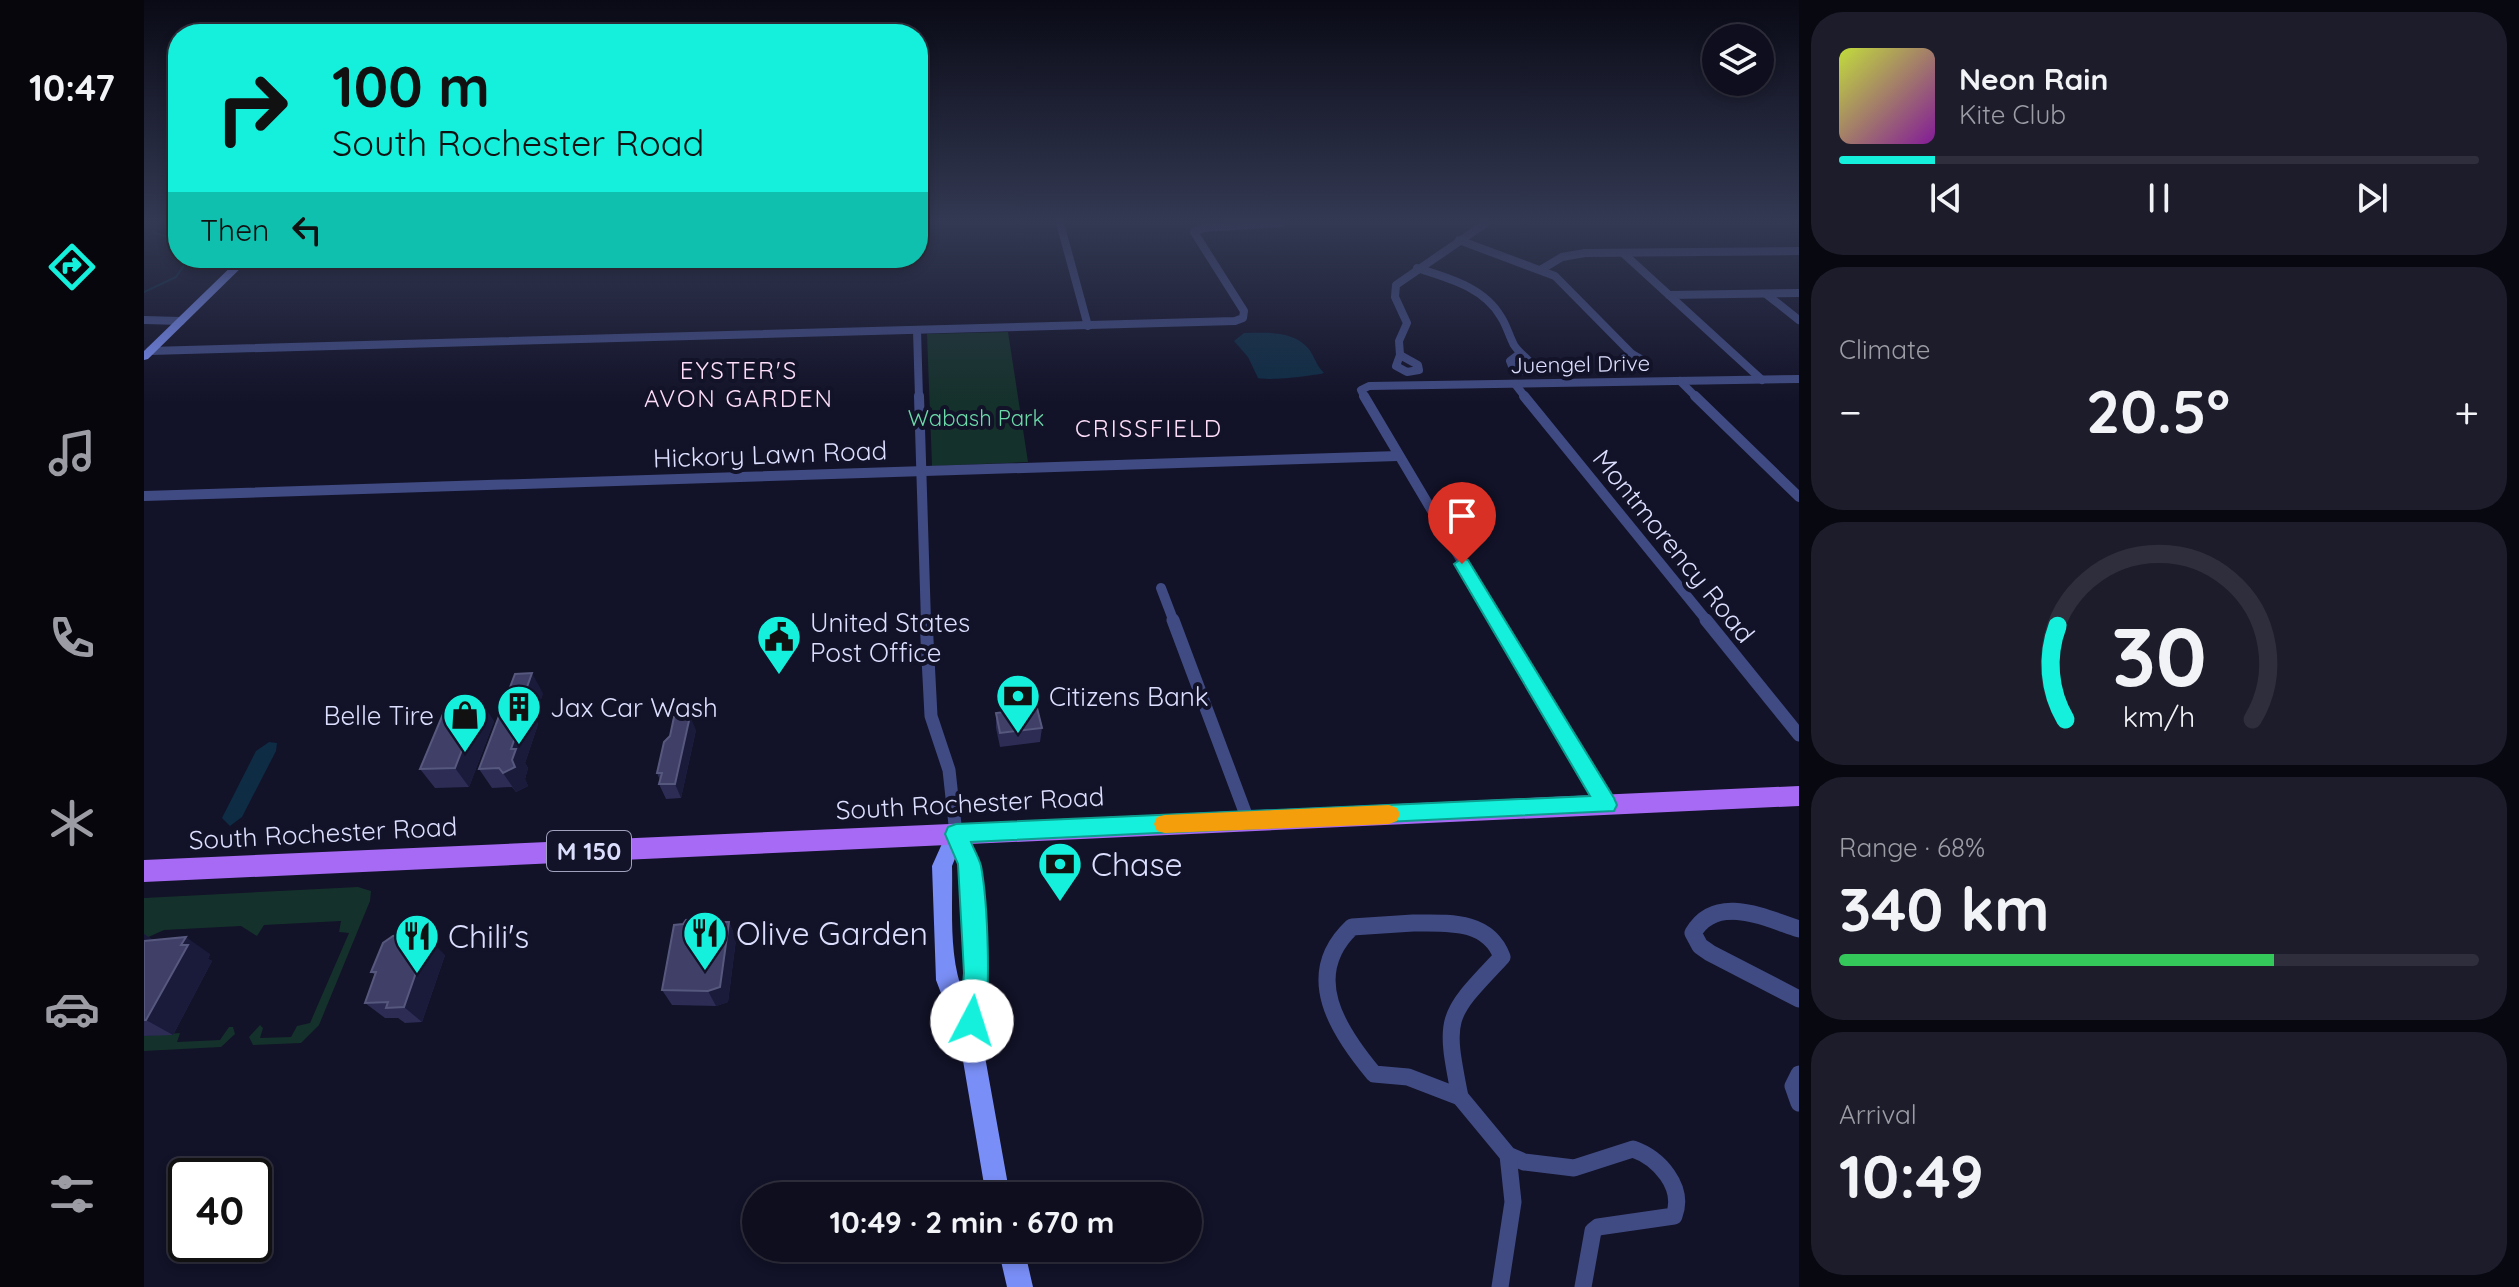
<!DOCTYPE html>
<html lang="en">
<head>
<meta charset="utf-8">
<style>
  :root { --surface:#0e0e1e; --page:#1c1c2b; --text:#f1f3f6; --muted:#9b9ca4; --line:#2e2e3c; --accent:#14f0db }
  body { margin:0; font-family:Quicksand,sans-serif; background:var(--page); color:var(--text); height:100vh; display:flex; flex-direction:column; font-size:30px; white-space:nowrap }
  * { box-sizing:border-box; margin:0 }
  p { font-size:26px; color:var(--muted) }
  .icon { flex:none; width:44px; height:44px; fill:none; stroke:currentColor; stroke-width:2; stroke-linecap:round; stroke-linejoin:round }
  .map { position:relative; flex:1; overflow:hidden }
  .side { display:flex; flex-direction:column; gap:12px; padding:12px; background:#080810; width:720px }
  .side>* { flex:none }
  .guide { position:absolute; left:24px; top:24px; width:760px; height:244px; border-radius:32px; box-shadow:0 4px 12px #0003,0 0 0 2px var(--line); background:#14f0db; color:#111; overflow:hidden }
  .buttons { position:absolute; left:1558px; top:24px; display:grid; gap:16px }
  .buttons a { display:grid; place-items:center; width:72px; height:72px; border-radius:50%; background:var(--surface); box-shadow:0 4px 12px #0003,0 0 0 2px var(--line); font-size:40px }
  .speed { position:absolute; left:24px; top:1158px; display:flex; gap:16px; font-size:40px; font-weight:700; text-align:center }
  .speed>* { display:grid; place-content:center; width:104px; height:104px; border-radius:50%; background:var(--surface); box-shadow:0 4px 12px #0003,0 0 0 2px var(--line); line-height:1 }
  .speed .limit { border:4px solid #111; border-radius:12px; background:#fff; color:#111 }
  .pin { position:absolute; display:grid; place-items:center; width:68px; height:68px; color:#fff; margin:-82px -34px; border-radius:50% 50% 50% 0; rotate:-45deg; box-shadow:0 0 8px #0007 }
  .pin .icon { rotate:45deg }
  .me { position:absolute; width:88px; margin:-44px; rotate:5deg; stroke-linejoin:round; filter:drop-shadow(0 0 6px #0008) }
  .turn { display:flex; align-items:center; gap:28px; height:168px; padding:0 32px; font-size:36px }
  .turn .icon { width:104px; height:104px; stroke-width:2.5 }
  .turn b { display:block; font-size:56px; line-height:68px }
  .then { display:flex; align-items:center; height:76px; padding:0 32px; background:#0003; gap:16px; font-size:30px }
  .big { font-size:60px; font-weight:800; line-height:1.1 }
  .side .widget { flex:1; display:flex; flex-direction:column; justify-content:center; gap:12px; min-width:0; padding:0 28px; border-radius:32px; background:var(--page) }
  .side .dial { align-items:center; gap:0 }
  .dial svg { height:208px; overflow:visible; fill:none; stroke:var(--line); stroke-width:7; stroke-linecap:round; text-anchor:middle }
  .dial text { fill:var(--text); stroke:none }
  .song { display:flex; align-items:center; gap:24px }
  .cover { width:96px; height:96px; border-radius:12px; background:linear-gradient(135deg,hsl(70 70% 55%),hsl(290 70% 35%)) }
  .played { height:8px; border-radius:4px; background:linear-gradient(90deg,var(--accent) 15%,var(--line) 15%) }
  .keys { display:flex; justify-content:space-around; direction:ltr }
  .heat { display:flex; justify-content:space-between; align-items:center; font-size:44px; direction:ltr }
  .charge { height:12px; border-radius:6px; background:linear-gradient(90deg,#34c759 68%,var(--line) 0) }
  .trip { position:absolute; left:598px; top:1182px; width:460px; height:80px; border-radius:40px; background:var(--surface); box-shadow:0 4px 12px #0003,0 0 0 2px var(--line); font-weight:800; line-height:80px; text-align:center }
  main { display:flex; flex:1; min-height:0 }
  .tabs { display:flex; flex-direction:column; width:144px; justify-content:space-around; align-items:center; background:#06060c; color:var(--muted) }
  .tabs .icon { width:56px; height:56px }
  .tabs .active { color:var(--accent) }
  .tabs b { font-size:36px; color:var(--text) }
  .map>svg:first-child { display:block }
</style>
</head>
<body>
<main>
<nav class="tabs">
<b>10:47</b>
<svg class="icon active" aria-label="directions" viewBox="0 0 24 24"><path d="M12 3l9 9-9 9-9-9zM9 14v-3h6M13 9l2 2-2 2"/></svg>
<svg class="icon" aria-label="music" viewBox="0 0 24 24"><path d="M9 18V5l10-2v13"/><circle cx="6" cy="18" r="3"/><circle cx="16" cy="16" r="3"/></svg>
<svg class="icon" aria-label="phone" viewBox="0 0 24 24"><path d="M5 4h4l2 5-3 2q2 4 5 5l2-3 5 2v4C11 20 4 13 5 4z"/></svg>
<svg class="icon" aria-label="climate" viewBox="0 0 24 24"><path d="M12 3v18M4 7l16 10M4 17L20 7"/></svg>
<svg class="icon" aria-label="car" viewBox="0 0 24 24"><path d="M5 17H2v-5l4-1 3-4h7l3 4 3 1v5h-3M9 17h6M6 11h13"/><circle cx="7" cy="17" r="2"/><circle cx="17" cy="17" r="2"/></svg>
<svg class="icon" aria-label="filters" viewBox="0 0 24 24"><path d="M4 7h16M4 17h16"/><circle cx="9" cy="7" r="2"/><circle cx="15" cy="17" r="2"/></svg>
</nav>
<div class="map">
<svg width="1655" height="1287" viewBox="0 0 1655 1287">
  <rect width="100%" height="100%" fill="#121228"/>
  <g fill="#15312b">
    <polygon points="864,332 884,462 788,466 783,334"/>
    <polygon points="214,887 227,891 226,901 175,1025 157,1043 109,1045 105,1037 116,1025 119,1028 116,1038 147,1037 153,1026 166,1023 205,933 195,932 197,921 120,925 113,936 97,926 20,930 0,939 0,898"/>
    <polygon points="85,1027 89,1027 91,1034 77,1047 0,1051 0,1036 36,1033 33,1042 76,1040"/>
  </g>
  <g fill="#0e2c44">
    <path d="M1100 333C1121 333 1147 330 1163 347 1170 354 1171 364 1180 373 1169 376 1124 381 1114 378L1104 357 1090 341Z"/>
    <polygon points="125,742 133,743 132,751 98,817 86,826 78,818 112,751"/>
  </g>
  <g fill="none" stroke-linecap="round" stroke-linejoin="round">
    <g stroke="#0e2c44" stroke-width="2">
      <polyline points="8,232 34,240"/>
      <polyline points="0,292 32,277 43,261 39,258"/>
    </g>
    <g stroke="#404b83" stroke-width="8">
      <polyline points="916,223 944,326"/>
      <polyline points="1315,240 1411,276 1488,354"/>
      <polyline points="1479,253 1618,380"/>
      <path d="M1273 268C1304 278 1340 287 1357 317 1363 326 1365 336 1370 345 1376 355 1387 359 1389 369L1380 371 1368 366 1366 361 1374 355"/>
      <polyline points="1398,269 1418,257 1441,253 1655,251"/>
      <polyline points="1622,294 1655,320"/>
      <polyline points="1525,295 1655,293"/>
      <polyline points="0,320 37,321"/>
      <polyline points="773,330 775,398"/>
      <polyline points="6,351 1091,321 1099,318 1100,311 1050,232 1060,228 1137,223"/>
      <polygon points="1488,354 1502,362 1503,367 1490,368 1480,363 1480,358"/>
      <polygon points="1256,355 1274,365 1275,370 1263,372 1252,366"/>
      <polyline points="1256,355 1255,341 1263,323 1251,297 1252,285 1342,223"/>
      <polyline points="1536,381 1553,398"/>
      <polyline points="1371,384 1382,398"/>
      <polyline points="1221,398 1217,390 1225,386 1655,379"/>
    </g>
    <g stroke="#404b83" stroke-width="10">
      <polyline points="775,396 782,622"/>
      <polyline points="1220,396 1354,622"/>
      <polyline points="1380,396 1564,622"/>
      <polyline points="1551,396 1655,497"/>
      <polyline points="0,496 1254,456"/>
      <polyline points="1017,588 1030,622"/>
    </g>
    <g stroke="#404b83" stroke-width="13">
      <polyline points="782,620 787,716 805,770 812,834"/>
      <polyline points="1029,620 1104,820"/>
      <polyline points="1353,620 1462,805"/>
      <polyline points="1562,620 1655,735"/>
      <polyline points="1570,913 1600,913"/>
    </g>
    <g stroke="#404b83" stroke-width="17">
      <path d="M1269 923C1303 923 1344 919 1358 957 1301 1017 1300 1016 1316 1097L1264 1077 1230 1074C1194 1031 1157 975 1208 927Z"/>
      <path d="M1655 929C1621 918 1572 893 1549 933L1556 946 1566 953 1655 999"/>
      <polyline points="1655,1074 1649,1086 1655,1103"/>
      <path d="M1316 1097 1364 1155 1380 1162 1430 1168 1489 1149C1515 1158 1541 1187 1530 1216L1454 1227 1449 1231 1439 1287"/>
      <polyline points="1356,1287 1369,1202 1364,1155"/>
    </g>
    <g fill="#798ef6" fill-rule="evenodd">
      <polygon points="96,258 107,258 4,359 0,360 0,351"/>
      <path d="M812 826 819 828 835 864 843 973 838 1040 866 1196H842L816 1043 792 980 788 866 805 828ZM812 856 815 864 821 973 820 995C804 956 809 907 808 866Z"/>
      <polygon points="854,1248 880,1248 889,1287 863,1287"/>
    </g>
    <polygon fill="#a66af5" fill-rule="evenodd" points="1655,786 1655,806 0,882 0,860"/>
  </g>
  <g fill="#2c2c55">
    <polygon points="399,693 391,718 394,724 381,763 384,768 381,779 384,786 372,792 368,787 348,788 335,769"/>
    <polygon points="852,713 898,728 896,742 856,747 852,728"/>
    <polygon points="350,721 325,787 291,788 276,769"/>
    <polygon points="552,730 537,798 522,799 515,784 516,780 513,773 526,736"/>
    <polygon points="577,922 585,922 592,939 584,1002 572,1006 528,1005 518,990"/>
    <polygon points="0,934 9,940 66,954 64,959 68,961 29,1035 0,1036"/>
    <polygon points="301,955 278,1022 261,1023 254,1018 241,1018 221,1003 231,975 227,972"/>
  </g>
  <g fill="#1a1a3b">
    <polygon points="388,673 399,693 391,718 394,724 381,763 384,768 381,779 384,786 372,792 359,773 368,760 367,749 377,704"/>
    <polygon points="337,701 350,721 325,787 311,768"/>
    <polygon points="546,716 552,730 537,798 531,784"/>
    <polygon points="575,918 583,937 585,922 592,939 584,1002 572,1006 564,991"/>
    <polygon points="0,934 23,949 0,941"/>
    <polygon points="42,937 66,954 64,959 68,961 29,1035 2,1020"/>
    <polygon points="284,938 301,955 278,1022 260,1007"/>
  </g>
  <g fill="#3f3f67" stroke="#57587e" stroke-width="2">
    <polygon points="388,673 377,704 383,704 367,749 372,749 368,760 371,767 359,773 355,768 335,769 371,674"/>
    <polygon points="337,701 311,768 276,769 304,702"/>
    <polygon points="893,708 898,728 856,733 852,713"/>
    <polygon points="546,716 531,784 515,784 518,773 513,773 520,742 526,736 530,717"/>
    <polygon points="575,918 576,922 585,922 576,987 564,991 518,990 530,925 539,924 542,920"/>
    <polygon points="277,932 284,938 260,1007 242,1008 244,1002 221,1003 232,972 227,972 239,943 249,936"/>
    <polygon points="42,937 37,945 44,945 2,1020 0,1020 0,941"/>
  </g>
  <linearGradient id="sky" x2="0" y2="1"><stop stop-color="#0a0a16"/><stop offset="0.55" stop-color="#333953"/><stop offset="1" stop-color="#333953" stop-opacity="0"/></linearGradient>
  <rect width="1655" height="403" fill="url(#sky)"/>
  <path fill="#14f0db" stroke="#0d9c8e" stroke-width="2" d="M1318 558 1324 560 1470 798 1473 805 1470 811 827 842C830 850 835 858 837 866 843 898 849 1001 837 1030L828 1034 819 1030 816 1021 820 973 814 864 801 834 804 827 812 824 1446 796 1310 564Z"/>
  <polygon fill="#f59e0b" points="1245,805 1253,808 1256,814 1253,821 1245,824 1021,833 1013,831 1010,824 1013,817 1021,815"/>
  <defs>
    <g id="civic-pin" transform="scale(2.3)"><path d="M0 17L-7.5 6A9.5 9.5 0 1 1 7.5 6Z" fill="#14f0db" stroke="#121228"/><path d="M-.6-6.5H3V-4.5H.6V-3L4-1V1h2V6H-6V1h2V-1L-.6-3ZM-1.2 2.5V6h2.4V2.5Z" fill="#111"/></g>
    <g id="bank-pin" transform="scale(2.3)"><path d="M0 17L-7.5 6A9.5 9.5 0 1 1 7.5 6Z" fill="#14f0db" stroke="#121228"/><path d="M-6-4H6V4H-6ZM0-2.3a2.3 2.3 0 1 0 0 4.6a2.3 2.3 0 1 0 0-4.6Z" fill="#111"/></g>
    <g id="building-pin" transform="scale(2.3)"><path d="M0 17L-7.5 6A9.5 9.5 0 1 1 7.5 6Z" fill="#14f0db" stroke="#121228"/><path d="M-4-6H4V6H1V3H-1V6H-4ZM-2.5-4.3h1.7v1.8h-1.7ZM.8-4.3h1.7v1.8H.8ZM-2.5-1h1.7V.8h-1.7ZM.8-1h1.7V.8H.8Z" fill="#111"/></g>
    <g id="shop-pin" transform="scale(2.3)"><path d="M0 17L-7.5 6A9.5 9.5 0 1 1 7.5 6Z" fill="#14f0db" stroke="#121228"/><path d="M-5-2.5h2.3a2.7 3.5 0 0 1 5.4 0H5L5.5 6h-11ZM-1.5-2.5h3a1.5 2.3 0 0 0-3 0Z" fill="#111"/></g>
    <g id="restaurant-pin" transform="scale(2.3)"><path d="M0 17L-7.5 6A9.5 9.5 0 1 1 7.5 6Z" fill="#14f0db" stroke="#121228"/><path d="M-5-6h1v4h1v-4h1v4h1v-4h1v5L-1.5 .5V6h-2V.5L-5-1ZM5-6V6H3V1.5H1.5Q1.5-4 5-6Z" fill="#111"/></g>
  </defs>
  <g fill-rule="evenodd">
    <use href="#civic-pin" x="635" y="637"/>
    <use href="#bank-pin" x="874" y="696"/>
    <use href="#building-pin" x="375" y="707"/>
    <use href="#shop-pin" x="321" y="715"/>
    <use href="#bank-pin" x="916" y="864"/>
    <use href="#restaurant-pin" x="561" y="933"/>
    <use href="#restaurant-pin" x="273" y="936"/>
  </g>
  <g text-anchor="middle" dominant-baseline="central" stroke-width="8" stroke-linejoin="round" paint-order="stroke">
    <g font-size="22" fill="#dbdefd" stroke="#121228">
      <text transform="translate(1436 364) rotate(-1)">Juengel Drive</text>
    </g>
    <g font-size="22" fill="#6bd9a8" stroke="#121228">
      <text x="832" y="418">Wabash Park</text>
    </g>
    <g font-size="24" letter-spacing="2" fill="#fdddf7" stroke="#121228">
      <text x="595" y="370">EYSTER'S<tspan x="595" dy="28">AVON GARDEN</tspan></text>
      <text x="1005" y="428">CRISSFIELD</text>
    </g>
    <rect fill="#121228" stroke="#9fa1bd" stroke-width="2" x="403" y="831" width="84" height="40" rx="6"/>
    <g font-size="24" font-weight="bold" fill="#dbdefd">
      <text x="445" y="851">M 150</text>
    </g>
    <g font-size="26" fill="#dbdefd" stroke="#121228">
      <text transform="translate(626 454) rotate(-2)">Hickory Lawn Road</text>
      <text transform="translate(1530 546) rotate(51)">Montmorency Road</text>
      <text transform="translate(826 803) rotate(-3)">South Rochester Road</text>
      <text transform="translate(179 833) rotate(-3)">South Rochester Road</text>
    </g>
    <g font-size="26" fill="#dbdefd" stroke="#121228" text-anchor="start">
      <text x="666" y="622">United States<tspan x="666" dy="30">Post Office</tspan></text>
      <text x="905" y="696">Citizens Bank</text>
      <text x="406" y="707">Jax Car Wash</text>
      <text x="290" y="715" text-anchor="end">Belle Tire</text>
    </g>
    <g font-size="32" fill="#dbdefd" stroke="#121228" text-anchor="start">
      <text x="947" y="864">Chase</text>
      <text x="592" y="933">Olive Garden</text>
      <text x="304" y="936">Chili's</text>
    </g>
  </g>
</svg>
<div class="buttons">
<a><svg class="icon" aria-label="layers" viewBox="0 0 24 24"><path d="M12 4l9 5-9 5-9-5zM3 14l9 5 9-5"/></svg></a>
</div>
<div class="speed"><div class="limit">40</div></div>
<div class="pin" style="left:1318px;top:564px;background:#d93025"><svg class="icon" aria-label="arrive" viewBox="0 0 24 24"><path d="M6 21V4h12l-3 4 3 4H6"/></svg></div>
<svg class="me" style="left:828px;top:1021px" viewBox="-20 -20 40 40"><circle r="19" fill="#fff"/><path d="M0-13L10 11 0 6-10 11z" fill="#14f0db"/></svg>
<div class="trip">10:49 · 2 min · 670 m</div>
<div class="guide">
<div class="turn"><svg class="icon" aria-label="right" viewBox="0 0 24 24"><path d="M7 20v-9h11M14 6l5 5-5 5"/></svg><div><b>100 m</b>South Rochester Road</div></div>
<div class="then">Then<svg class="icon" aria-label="left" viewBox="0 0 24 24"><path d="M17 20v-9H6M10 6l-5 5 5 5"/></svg></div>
</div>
</div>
<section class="side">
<div class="widget">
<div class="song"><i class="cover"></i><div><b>Neon Rain</b><p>Kite Club</p></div></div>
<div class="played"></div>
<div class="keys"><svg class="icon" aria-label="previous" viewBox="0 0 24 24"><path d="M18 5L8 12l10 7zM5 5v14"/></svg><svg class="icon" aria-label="pause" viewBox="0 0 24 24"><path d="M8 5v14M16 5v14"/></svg><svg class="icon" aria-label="next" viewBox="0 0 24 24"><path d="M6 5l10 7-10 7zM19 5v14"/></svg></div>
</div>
<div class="widget"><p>Climate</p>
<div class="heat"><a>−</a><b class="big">20.5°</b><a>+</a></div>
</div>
<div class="widget dial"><svg viewBox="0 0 100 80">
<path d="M14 69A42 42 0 1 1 86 69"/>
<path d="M14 69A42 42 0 0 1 11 33" stroke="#14f0db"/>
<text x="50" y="56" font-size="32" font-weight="700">30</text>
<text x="50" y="72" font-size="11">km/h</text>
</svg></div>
<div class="widget"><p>Range · 68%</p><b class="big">340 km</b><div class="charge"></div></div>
<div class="widget"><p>Arrival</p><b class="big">10:49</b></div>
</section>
</main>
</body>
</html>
